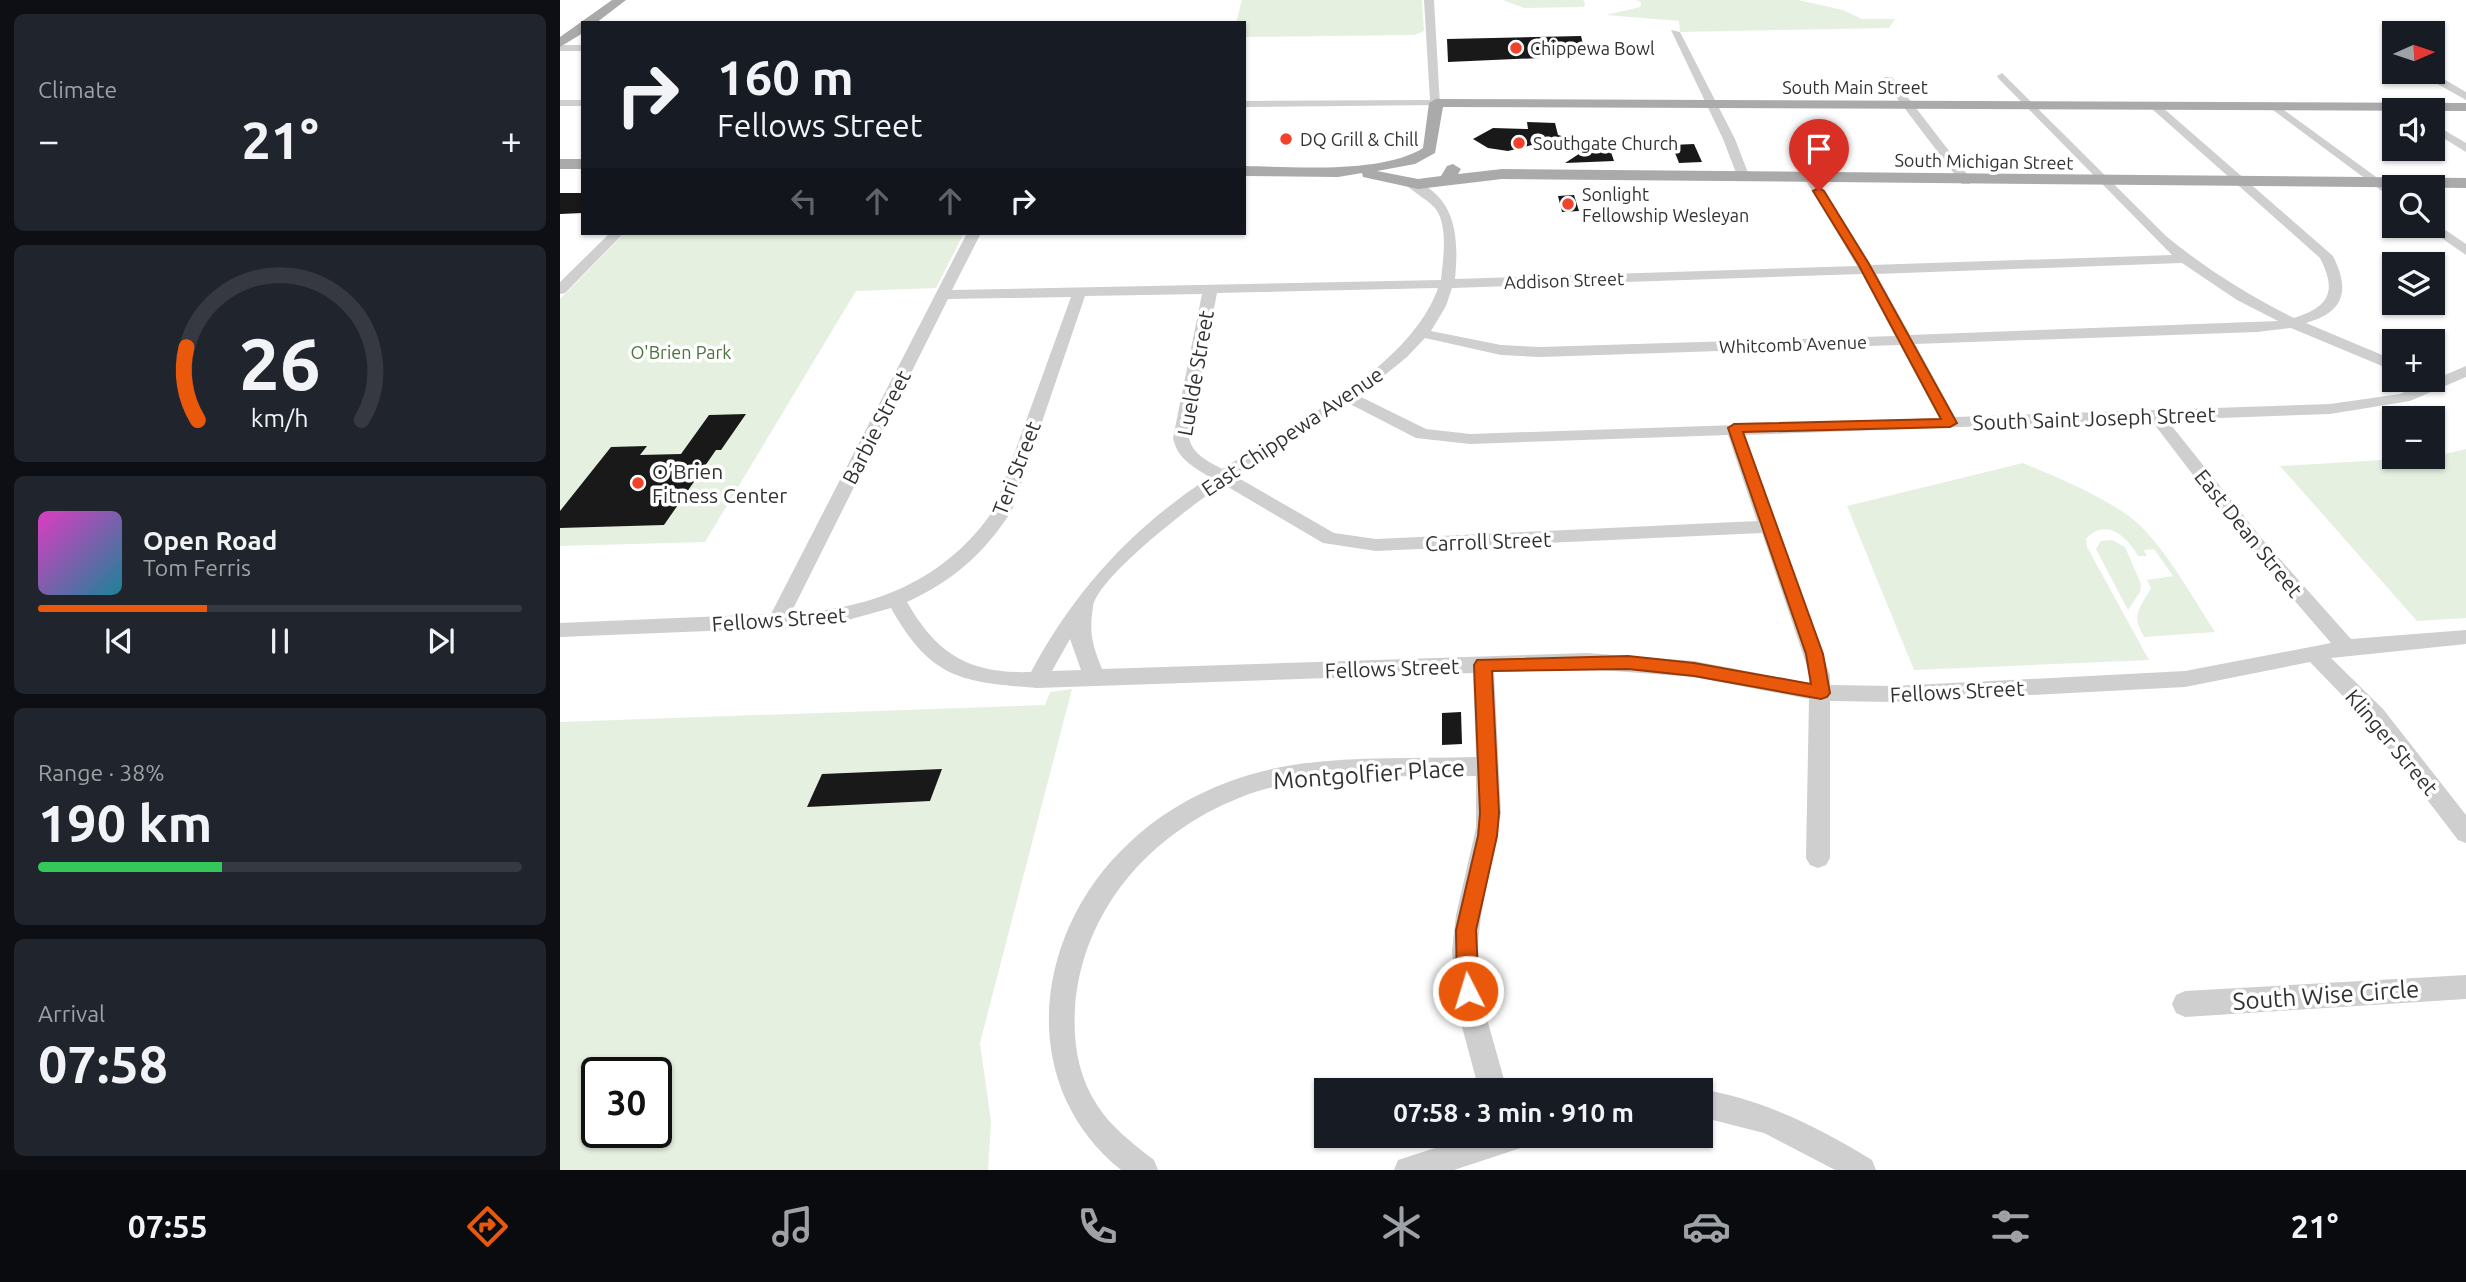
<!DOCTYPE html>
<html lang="en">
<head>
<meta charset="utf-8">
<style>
  :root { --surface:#171b24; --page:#20242c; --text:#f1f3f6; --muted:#9ea1a6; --line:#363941; --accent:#ea580c }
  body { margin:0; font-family:Ubuntu,sans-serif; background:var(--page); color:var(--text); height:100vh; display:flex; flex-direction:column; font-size:26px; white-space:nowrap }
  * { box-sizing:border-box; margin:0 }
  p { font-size:23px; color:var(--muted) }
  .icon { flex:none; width:38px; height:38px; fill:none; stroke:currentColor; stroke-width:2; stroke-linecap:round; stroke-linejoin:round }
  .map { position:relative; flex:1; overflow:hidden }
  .panel { display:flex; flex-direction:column; gap:14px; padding:14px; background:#0d0f14; width:560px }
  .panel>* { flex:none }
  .top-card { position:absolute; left:21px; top:21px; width:665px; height:214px; border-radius:0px; box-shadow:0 2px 5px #0004; background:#171b24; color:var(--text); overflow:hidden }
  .needle { width:46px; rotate:87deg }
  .buttons { position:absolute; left:1822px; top:21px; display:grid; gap:14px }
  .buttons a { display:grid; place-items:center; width:63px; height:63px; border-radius:0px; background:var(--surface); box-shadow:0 2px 5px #0004; font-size:35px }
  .speed { position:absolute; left:21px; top:1057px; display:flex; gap:14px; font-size:35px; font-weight:700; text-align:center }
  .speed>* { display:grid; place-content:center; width:91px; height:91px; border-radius:50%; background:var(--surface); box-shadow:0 2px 5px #0004; line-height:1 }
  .speed .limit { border:4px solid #111; border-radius:10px; background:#fff; color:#111 }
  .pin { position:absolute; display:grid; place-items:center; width:60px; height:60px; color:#fff; margin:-72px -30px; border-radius:50% 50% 50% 0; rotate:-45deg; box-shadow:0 0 7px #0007 }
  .pin .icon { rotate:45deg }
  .me { position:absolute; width:77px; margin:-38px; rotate:355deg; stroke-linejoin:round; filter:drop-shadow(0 0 5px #0008) }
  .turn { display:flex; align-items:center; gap:24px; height:147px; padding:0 21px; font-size:32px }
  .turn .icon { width:91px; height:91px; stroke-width:2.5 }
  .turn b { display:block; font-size:49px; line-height:60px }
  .lanes { display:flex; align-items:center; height:66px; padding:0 21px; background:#0003; justify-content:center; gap:35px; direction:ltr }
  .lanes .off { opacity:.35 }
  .big { font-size:52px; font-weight:700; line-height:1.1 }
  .panel .card { flex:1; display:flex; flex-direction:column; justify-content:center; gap:10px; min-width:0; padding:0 24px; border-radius:10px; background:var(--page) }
  .panel .dial { align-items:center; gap:0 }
  .dial svg { height:182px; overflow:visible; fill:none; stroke:var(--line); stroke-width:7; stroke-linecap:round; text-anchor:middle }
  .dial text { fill:var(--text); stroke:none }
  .song { display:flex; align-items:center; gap:21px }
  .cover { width:84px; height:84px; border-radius:10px; background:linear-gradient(135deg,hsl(310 70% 55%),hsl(190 70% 35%)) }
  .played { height:7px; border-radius:4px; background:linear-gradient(90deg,var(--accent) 35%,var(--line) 35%) }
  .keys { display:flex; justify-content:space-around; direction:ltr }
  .heat { display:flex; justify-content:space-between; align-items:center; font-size:38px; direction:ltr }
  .charge { height:10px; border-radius:5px; background:linear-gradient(90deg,#34c759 38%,var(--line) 0) }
  .trip { position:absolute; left:754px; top:1078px; width:399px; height:70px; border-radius:0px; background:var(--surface); box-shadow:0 2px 5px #0004; font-weight:700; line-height:70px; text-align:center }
  .tab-bar { display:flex; height:112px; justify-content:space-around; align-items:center; background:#090b0e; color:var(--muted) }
  .tab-bar .icon { width:49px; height:49px }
  .tab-bar .on { color:var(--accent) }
  .tab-bar b { font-size:32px; color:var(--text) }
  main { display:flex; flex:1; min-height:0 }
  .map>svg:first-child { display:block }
</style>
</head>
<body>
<main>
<section class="panel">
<div class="card"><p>Climate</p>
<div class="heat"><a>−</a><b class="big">21°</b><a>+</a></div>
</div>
<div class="card dial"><svg viewBox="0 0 100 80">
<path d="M14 69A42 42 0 1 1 86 69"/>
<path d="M14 69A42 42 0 0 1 9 37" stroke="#ea580c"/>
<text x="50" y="56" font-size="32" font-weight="700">26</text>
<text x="50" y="72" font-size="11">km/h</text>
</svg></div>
<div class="card">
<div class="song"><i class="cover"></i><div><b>Open Road</b><p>Tom Ferris</p></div></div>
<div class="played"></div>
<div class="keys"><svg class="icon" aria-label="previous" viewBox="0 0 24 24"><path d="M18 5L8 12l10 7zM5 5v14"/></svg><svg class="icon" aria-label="pause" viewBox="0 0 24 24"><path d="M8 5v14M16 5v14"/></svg><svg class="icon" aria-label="next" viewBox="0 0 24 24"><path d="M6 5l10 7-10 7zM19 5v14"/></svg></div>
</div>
<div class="card"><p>Range · 38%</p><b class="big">190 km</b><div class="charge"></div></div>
<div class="card"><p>Arrival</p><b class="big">07:58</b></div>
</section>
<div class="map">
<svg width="1906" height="1170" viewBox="0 0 1906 1170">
  <rect width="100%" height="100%" fill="#fff"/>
  <g fill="#e6f0e0" fill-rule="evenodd">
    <polygon points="682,0 862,0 864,31 855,35 684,37 684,23 676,23"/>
    <polygon points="943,0 1023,0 1025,3 1024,7 964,8"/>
    <polygon points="1076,0 1238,0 1283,10 1302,19 1335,19 1329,28 1120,32 1119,21 1046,15 1080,7 1081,2"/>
    <polygon points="65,233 404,233 376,288 296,291 145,542 0,546 0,299"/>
    <polygon points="1906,449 1906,618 1857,621 1720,466 1872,457"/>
    <path d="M1463 463C1498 478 1538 494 1569 516 1603 542 1632 597 1655 632L1584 637C1571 614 1579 610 1591 588L1587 580 1613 576 1594 549 1584 550 1587 556H1578C1567 537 1546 517 1526 539L1527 547 1589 660 1354 670 1287 506Z"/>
    <polygon points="1552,540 1565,547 1581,584 1580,592 1568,610 1536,549 1541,541"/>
    <path d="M512 689 420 1043 431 1121 428 1170H0V722L485 705 490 692ZM37 1073H96V1132H37Z"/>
  </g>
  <g fill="#191919">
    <polygon points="1021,36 1026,56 888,62 887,39"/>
    <polygon points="967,122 995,123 998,135 1033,145 1047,140 1054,161 1005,163 1025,150 973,151 972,145 948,151 928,148 913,139 933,128 968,129"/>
    <polygon points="1134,144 1142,162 1119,163 1112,145"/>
    <polygon points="0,193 23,193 23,213 0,214"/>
    <polygon points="1014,195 1019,211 1002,212 998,196"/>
    <polygon points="186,414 161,450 156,450 104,525 0,528 0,511 51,447 87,446 80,455 121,454 149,415"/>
    <polygon points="901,712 902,744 882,745 882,713"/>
    <polygon points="382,769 370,801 247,807 262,774"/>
  </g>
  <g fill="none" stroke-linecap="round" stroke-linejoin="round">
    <g fill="#cfcfcf" fill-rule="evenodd">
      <polygon points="864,0 874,0 880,105 684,107 684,101 870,100"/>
      <polygon points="1111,30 1120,32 1175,139 1190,178 1188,181 1178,178 1163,139"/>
      <rect x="0" y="45" width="23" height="6"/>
      <path d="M1442 73 1606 236C1646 269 1688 295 1734 318 1770 307 1777 291 1760 258L1591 108 1601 106 1773 256C1790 290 1785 312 1746 323L1834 360V371L1731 328 1697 332 1355 344 1395 417 1770 404 1840 394 1906 366V377L1850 401 1770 414 1607 420 1703 540 1791 639 1906 630V644L1771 658 1823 709 1906 815V843L1898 840 1807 721 1750 662 1625 687 1334 702 1270 701V858L1266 865 1258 868 1250 865 1246 858 1249 699 1134 677 1027 669 934 672 941 813 921 915 917 951 925 1012 947 1090H919L898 1012 892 951 896 915 916 828V776C842 778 748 769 679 798 590 833 522 911 515 1008 513 1042 518 1076 537 1105 551 1127 573 1144 594 1160L598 1170H561C454 1084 474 931 569 843 597 816 631 796 668 782 745 752 834 760 916 757L913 673 477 688C401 682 371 679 331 608L277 623 248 627 0 637V623L211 614 407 233H421L392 290 881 280C883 260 889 223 874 207 866 199 855 193 847 186V180L851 179C897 196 899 238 895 279L1297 266 1245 179 1251 175 1257 179 1311 265 1612 255 1438 78 1437 76ZM1622 263 1677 300 1718 321 1350 335 1316 274ZM1302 274 1335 336 980 347 941 345 871 331 886 306 892 288ZM878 288C850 368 731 425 662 469 648 461 633 455 629 438L657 293ZM642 294 613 438C617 458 633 467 650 477 572 528 515 590 471 672 410 674 377 655 347 602 393 581 425 553 452 510L525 296ZM511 297 434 509C388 579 312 610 231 613L388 299ZM865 338 941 355 980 357 1340 345 1379 418 910 434 866 429 799 396 847 357ZM788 403 856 438 910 444 1168 435 1197 521 816 539 774 533 675 476ZM1591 420 1689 548 1771 643 1625 671 1334 686 1270 685V675L1185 435ZM663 484 763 543 816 551 1202 533 1250 675 1249 683 1134 661 1027 653 542 669C532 644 529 633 533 607 537 577 636 502 663 484ZM510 639 521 670 492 671Z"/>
      <polygon points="1867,74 1875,74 1906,92 1906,100 1867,78"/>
      <polygon points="1324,77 1332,77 1410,178 1410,184 1402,184 1324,81"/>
      <rect x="0" y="100" width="23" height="6"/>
      <polygon points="1717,105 1834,190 1834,200 1713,110 1713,106"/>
      <polygon points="1872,123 1906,143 1906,152 1872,131"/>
      <polygon points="1872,221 1906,244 1906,255 1867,228 1866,226 1872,226"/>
      <polygon points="50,233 64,233 5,293 0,294 0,282"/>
      <polygon points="1906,975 1906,999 1625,1017 1616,1013 1612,1004 1616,995 1625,991"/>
      <path d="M1141 1089C1204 1100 1258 1127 1312 1160L1316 1170H1275L1204 1133 1141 1117V1090H1138Z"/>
      <polygon points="912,1136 971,1136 967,1146 894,1170 834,1170 838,1160"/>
    </g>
    <g fill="#aaa" fill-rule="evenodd">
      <polygon points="52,0 66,0 36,23 23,23 23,33 0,47 0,37"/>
      <path d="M876 99 1906 103V111L883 107 875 153 855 164 817 171 858 179 881 176 887 166 893 164 901 169 898 174 942 169 1906 178V188L942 179 858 189 803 177 802 173 778 177 684 176V166C733 167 822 174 863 148L869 103Z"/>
      <rect x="0" y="159" width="23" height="10"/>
    </g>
  </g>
  <polygon fill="#ea580c" stroke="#983908" stroke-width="2" points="1259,188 1264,191 1309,264 1397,423 1390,427 1183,432 1263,654 1270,693 1267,697 1261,699 1134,676 1068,669 932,671 939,813 937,836 916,930 919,991 916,998 908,1001 900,998 897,991 896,930 918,836 920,813 914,665 917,660 1068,656 1134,663 1251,684 1246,654 1168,428 1174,424 1381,419 1298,264 1253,191"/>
  <g fill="#f3422b" stroke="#fff" stroke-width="2.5">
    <circle cx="956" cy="48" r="7"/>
    <circle cx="726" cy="139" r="7"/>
    <circle cx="959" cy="143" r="7"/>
    <circle cx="1008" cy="204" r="7"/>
    <circle cx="78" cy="483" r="7"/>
  </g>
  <g text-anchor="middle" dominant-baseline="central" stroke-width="7" stroke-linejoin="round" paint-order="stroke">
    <g font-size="18" fill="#323232" stroke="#fff" text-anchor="start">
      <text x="970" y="48">Chippewa Bowl</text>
      <text x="740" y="139">DQ Grill &amp; Chill</text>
      <text x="973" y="143">Southgate Church</text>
      <text x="1022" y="194">Sonlight<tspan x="1022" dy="21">Fellowship Wesleyan</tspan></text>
    </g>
    <g font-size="18" fill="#323232" stroke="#fff">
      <text x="1295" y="87">South Main Street</text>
      <text transform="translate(1424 161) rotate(1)">South Michigan Street</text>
      <text transform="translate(1004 280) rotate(-2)">Addison Street</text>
      <text transform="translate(1233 344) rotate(-2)">Whitcomb Avenue</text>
    </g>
    <g font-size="18" fill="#4b733b" stroke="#fff">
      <text x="121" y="352">O'Brien Park</text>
    </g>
    <g font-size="21" fill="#323232" stroke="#fff">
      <text transform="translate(635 373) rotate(-80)">Luelde Street</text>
      <text transform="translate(1534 418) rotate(-2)">South Saint Joseph Street</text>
      <text transform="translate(316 427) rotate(-63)">Barbie Street</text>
      <text transform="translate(732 431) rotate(-34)">East Chippewa Avenue</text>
      <text transform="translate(456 468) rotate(-69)">Teri Street</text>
      <text transform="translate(1689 533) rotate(51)">East Dean Street</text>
      <text transform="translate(928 541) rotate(-2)">Carroll Street</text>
      <text transform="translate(219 619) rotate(-4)">Fellows Street</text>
      <text transform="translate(832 668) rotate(-2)">Fellows Street</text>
      <text transform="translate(1397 691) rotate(-3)">Fellows Street</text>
      <text transform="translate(1832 742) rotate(50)">Klinger Street</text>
    </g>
    <g font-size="21" fill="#323232" stroke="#fff" text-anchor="start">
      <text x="92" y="471">O’Brien<tspan x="92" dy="24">Fitness Center</tspan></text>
    </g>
    <g font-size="24" fill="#323232" stroke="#fff">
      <text transform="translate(809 774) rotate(-4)">Montgolfier Place</text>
      <text transform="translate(1766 995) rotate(-4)">South Wise Circle</text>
    </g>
  </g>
</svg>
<div class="buttons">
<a><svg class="needle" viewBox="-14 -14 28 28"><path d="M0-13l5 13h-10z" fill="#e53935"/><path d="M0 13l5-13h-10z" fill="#9ea1a6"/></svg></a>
<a><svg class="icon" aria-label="sound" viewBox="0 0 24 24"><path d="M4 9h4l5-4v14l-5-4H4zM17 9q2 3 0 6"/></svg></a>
<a><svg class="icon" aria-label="search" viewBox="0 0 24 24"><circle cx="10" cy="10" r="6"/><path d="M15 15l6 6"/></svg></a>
<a><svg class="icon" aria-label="layers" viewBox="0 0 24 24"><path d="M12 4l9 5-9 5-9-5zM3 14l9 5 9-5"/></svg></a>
<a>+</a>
<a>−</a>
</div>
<div class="speed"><div class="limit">30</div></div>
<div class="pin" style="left:1259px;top:191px;background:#d93025"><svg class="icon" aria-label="arrive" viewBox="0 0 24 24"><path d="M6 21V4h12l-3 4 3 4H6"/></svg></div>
<svg class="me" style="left:908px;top:991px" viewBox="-20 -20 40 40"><circle r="17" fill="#ea580c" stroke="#fff" stroke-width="3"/><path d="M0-11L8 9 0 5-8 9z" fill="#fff"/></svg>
<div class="trip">07:58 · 3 min · 910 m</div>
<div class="top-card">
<div class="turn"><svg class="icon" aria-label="right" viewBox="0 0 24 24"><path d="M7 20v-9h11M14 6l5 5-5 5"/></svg><div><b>160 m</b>Fellows Street</div></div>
<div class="lanes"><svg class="icon off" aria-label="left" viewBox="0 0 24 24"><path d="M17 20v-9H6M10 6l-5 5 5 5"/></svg><svg class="icon off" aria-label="ahead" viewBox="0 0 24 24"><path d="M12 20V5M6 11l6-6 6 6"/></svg><svg class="icon off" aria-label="ahead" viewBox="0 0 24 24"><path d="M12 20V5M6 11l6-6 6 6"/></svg><svg class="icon" aria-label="right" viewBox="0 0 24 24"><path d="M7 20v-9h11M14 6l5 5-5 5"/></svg></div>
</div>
</div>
</main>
<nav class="tab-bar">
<b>07:55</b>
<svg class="icon on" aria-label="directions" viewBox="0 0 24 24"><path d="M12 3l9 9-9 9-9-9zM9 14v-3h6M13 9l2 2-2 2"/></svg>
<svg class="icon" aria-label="music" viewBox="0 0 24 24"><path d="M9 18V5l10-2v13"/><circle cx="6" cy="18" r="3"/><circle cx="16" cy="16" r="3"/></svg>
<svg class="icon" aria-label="phone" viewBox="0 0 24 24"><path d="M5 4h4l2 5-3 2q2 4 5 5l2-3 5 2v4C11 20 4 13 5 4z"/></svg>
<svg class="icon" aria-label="climate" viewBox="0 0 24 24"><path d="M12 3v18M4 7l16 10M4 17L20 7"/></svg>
<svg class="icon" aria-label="car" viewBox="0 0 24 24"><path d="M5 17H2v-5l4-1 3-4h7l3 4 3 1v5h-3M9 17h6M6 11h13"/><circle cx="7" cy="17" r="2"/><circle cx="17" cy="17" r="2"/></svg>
<svg class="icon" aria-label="filters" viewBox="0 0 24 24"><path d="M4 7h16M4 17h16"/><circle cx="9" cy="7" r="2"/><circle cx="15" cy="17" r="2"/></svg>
<b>21°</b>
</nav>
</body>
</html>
